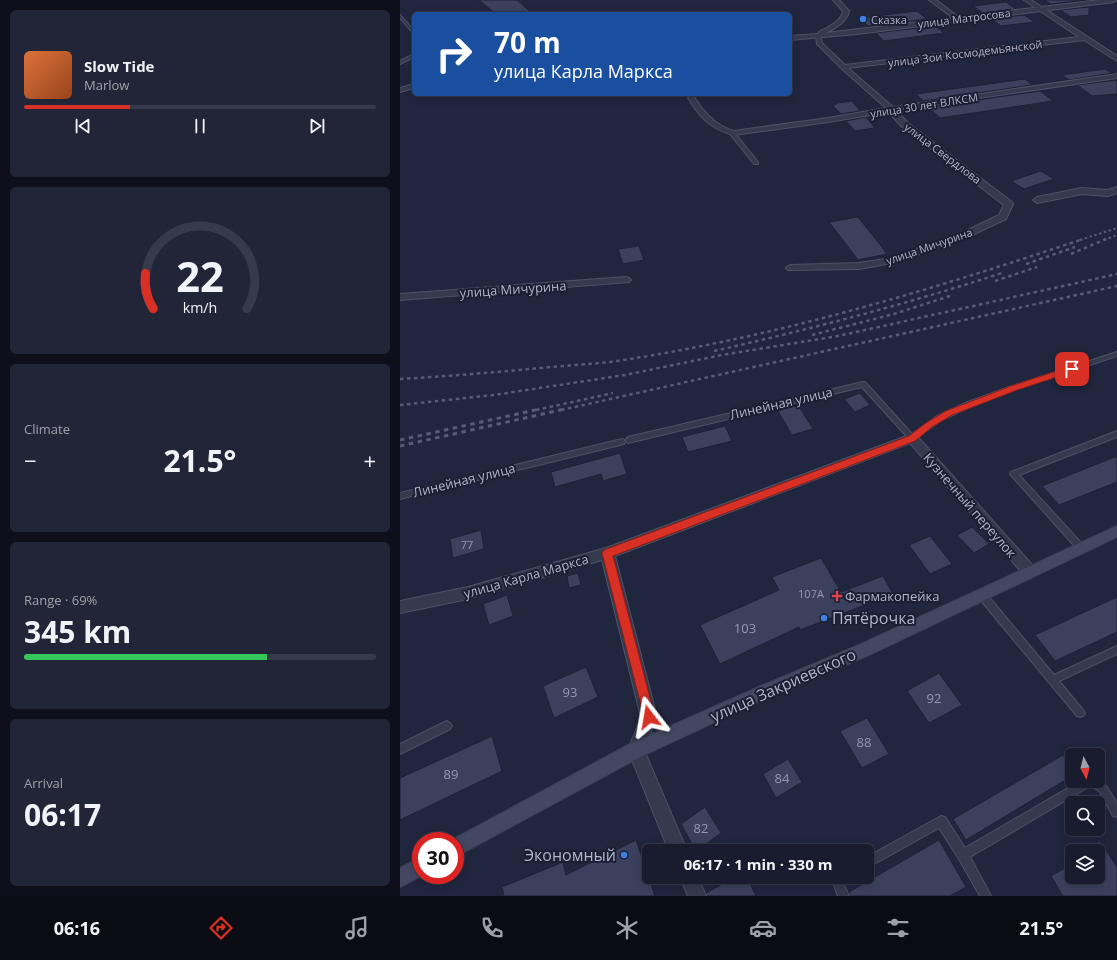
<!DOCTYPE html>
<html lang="en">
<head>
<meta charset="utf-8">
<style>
  :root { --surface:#191c2f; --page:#222537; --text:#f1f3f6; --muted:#9fa1aa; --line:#373a4b; --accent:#d93025 }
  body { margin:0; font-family:"Open Sans",sans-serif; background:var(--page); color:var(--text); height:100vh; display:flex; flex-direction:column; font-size:15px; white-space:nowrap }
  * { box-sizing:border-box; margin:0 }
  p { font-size:13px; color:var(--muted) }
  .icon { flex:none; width:22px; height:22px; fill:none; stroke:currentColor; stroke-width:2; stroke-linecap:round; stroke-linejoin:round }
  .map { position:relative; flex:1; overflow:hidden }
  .panel { display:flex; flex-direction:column; gap:10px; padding:10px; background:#0e0f1a; width:400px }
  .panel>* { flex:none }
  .guide { position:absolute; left:12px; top:12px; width:380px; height:84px; border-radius:6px; box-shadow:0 2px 10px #0003,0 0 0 1px var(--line); background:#1a4fa0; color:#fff; overflow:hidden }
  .needle { width:26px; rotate:173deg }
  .buttons { position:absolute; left:665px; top:748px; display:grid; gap:8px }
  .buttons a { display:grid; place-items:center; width:40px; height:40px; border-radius:6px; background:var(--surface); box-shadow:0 2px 10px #0003,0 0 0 1px var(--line); font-size:20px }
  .speed { position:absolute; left:12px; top:832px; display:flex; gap:8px; font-size:20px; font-weight:700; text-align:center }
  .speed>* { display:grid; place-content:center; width:52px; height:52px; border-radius:50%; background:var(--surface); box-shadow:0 2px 10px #0003,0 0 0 1px var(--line); line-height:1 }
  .speed .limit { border:6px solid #d22; background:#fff; color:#111 }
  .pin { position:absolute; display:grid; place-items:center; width:34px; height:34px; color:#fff; margin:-17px; border-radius:8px; box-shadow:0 2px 6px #0006 }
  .me { position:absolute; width:44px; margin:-22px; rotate:346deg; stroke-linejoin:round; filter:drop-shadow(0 0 3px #0008) }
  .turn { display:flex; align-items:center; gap:14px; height:84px; padding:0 16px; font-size:18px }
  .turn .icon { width:52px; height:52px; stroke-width:2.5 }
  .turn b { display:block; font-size:28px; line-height:34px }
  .big { font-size:30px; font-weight:700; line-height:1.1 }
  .panel .card { flex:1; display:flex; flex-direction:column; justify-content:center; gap:6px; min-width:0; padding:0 14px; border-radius:6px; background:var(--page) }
  .panel .dial { align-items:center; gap:0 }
  .dial svg { height:104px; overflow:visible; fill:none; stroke:var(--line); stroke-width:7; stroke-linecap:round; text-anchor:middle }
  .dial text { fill:var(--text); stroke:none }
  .song { display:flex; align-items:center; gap:12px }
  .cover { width:48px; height:48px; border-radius:6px; background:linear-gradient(135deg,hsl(20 70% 55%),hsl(20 70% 35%)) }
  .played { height:4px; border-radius:2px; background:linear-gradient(90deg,var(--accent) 30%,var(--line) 30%) }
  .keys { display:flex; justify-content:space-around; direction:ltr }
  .heat { display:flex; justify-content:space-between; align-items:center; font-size:22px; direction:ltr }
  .charge { height:6px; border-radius:3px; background:linear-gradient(90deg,#34c759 69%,var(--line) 0) }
  .trip { position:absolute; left:242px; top:844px; width:232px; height:40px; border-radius:6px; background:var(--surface); box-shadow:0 2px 10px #0003,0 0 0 1px var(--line); font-weight:700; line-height:40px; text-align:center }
  .tabs { display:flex; height:64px; justify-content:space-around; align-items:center; background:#0a0b13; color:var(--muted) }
  .tabs .icon { width:28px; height:28px }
  .tabs .selected { color:var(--accent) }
  .tabs b { font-size:18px; color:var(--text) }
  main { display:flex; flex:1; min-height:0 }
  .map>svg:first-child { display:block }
</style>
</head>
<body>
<main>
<section class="panel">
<div class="card">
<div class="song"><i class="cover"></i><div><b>Slow Tide</b><p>Marlow</p></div></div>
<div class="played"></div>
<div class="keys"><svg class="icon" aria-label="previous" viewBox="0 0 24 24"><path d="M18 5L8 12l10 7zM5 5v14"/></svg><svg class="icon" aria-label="pause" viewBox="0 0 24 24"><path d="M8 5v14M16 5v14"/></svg><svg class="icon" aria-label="next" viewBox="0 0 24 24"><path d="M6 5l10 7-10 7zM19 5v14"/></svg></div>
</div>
<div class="card dial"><svg viewBox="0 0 100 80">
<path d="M14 69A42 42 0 1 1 86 69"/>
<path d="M14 69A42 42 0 0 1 8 42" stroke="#d93025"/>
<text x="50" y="56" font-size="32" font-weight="700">22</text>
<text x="50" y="72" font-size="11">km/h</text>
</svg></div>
<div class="card"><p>Climate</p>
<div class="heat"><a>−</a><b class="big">21.5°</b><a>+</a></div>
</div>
<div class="card"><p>Range · 69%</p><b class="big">345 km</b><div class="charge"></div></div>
<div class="card"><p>Arrival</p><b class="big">06:17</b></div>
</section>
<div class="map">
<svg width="717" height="896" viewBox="0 0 717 896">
  <rect width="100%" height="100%" fill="#21263f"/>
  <g fill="#3b405d" stroke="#1d2136">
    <polygon points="79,0 117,0 133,14 96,14"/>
    <polygon points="644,0 687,0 651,4"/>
    <polygon points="606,2 616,9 583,13 573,6"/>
    <polygon points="689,7 689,15 671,17 660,10"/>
    <polygon points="517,11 527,19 468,26 459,18"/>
    <polygon points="624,15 635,22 601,26 591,19"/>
    <polygon points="535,26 544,33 484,41 476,33"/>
    <polygon points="705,69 712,73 669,80 662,75"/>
    <polygon points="625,79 632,85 523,101 516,94"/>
    <polygon points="717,80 717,94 692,96 677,85"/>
    <polygon points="640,91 653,101 540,118 528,107"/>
    <polygon points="452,101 460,111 441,114 433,106 438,103"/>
    <polygon points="466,117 475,128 455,131 446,121"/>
    <polygon points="641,171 654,179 624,189 611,181"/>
    <polygon points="458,217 478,242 487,254 458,260 429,222"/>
    <polygon points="239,246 244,260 223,264 218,249"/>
    <polygon points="460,393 470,405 455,412 444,399"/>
    <polygon points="398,405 413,429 392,435 378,411"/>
    <polygon points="325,426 332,441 288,452 282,437"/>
    <polygon points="220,453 227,474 203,481 201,474 155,487 151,472"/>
    <polygon points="717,456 717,482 659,505 642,486"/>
    <polygon points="572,527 589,544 574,553 557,535"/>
    <polygon points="81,530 84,549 53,558 50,539"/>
    <polygon points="530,536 552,564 530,574 509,545"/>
    <polygon points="421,558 441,592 483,576 493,594 400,630 399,627 320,664 300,625 379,590 372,577"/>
    <polygon points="178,573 181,585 169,588 167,576"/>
    <polygon points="107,595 113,616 89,625 83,604"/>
    <polygon points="717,597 717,632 655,661 635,635"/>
    <polygon points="186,667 198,697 154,718 143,686"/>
    <polygon points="539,673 562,705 529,723 507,691"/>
    <polygon points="467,718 489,754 462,768 440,731"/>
    <polygon points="92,736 102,771 0,820 0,778"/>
    <polygon points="663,755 672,767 672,776 566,840 553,819"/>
    <polygon points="388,759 402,782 376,798 363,774"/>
    <polygon points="305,807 321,833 296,851 281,824"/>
    <polygon points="698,838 717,867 717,896 663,896 651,876 672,864 672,877 698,877"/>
    <polygon points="236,840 255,896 104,896 102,887 163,862 166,875"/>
    <polygon points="539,840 566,887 550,896 450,896 449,892"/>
    <polygon points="335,877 347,877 356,896 307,896 306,893"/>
  </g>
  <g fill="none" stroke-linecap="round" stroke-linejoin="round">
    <g stroke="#4e5167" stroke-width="2">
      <g id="service">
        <polygon points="0,15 14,31 14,34 0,18"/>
        <polygon points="14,54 14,57 0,64 0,61"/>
        <polygon points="330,132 334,132 358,162 358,164 354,164 330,134"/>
        <polygon points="717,352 717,356 614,390 572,406 542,420 512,441 510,440 462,387 228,443 225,440 228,437 463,382 465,382 512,434 537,416 568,402 609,387"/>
        <polygon points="717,431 717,437 619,475 684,546 685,548 684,550 681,551 678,550 610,474 611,472"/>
        <polygon points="222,439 224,440 225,442 224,444 0,499 0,493"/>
        <polygon points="581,590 584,591 654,675 717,646 717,654 659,681 683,710 685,713 683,716 680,717 677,716 578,597 577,594 578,591"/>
        <polygon points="47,721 50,723 52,726 50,729 0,754 0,744"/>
        <polygon points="698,780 706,786 717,803 717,817 713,816 700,792 690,786 570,857 591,896 580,896 559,859 539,828 467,868 467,857 541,816 545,817 565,848 680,781 698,781"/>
        <polygon points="437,877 451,877 450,881 444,885 449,896 438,896 433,883 434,879"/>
      </g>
    </g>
    <g stroke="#4e5167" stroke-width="2">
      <g id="minor">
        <polygon points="529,0 536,0 561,19 556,20"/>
        <path d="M624 0H631L717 56V61L684 40 448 68 493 107 717 74V78L496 110 508 123 612 202 613 204 606 219 572 235 497 262 459 269 388 270 386 268 388 266 391 265 459 263 492 258 566 231 599 215 604 205 502 127 489 112 428 122 334 135C310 130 297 114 286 94H292C303 111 314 125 334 131L428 118 486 108 441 68 417 44 416 34H420L422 43 445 65 679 37Z"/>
        <polygon points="717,187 717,193 708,196 682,194 637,203 633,200 637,197 682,188 707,190"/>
        <polygon points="226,277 229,278 231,280 229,282 0,300 0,294"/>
        <polygon points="512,434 516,435 634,567 636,571 634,575 629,577 624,575 510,443 215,556 257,717 244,750 287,851 269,851 228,750 241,717 202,560 68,599 0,613 0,601 68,587 206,548"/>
        <polygon points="280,877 298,877 306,896 288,896"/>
      </g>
    </g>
    <g stroke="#4e5167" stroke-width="2">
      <g id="tertiary">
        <path d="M433 0H439L449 11C447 22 435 28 426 33L700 0H717L714 2 457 34 390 40V36L418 34 419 32C428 27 441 22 443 11Z"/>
        <polygon points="14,84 14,88 0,92 0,88"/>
      </g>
    </g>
    <g stroke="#3c4055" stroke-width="2">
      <g id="secondary">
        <polygon points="717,526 717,537 469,655 371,696 242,756 55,857 55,841 50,841 230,744 361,686 459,645"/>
        <polygon points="21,857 21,875 23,875 0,887 0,868"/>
      </g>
    </g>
    <use href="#service" fill="#353a4f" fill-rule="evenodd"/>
    <use href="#minor" fill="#353a4f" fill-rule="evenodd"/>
    <use href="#tertiary" fill="#353a4f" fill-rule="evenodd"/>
    <use href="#secondary" fill="#434762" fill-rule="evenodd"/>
    <g stroke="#575c76" stroke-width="2" stroke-dasharray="2.5 2.5" stroke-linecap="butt">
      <polyline points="680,240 717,228"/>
      <polyline points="704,240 717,235"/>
    </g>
    <g stroke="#575c76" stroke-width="2.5" stroke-dasharray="3.5 3.5" stroke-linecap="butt">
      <polyline points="671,254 706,239"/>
      <polyline points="626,264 675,247"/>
      <polyline points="595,281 637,267"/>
      <polyline points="412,335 494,314 550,296"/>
      <path d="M314 351C411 329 507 304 602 273"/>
      <path d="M0 379C50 376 100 372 151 367 173 365 195 364 217 361 376 337 531 290 683 239"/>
      <polyline points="0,405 94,395 225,375 322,355 438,336 717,274"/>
      <polyline points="136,410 213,393"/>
      <polyline points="161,410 717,286"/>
    </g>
    <g stroke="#575c76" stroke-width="3" stroke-dasharray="4.5 4.5" stroke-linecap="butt">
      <polyline points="0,440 140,409"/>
      <polyline points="0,446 165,409"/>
    </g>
  </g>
  <polygon fill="#d93025" stroke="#8d1f18" points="672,366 677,369 675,371 617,390 552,415 532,427 515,441 213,556 255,717 253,721 249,723 245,721 202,553 204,550 509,436 526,423 546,411 611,386"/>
  <g fill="#3f7fe0" stroke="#1b1f34" stroke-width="1.5">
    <circle cx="463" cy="19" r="4"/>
    <circle cx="424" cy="618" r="4"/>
    <circle cx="224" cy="855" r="4"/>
  </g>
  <path fill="#e0444e" stroke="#1b1f34" stroke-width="1.5" d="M435 590h4v4h4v4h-4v4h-4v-4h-4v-4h4z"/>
  <g text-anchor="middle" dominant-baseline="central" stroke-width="4" stroke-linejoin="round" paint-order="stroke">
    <g font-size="11" fill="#b1b4ca" stroke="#1b1f34">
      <text transform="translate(564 18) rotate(-7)">улица Матросова</text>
      <text transform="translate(565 53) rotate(-7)">улица Зои Космодемьянской</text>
      <text transform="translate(524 105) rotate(-9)">улица 30 лет ВЛКСМ</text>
      <text transform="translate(543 153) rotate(37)">улица Свердлова</text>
      <text transform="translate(529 246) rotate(-19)">улица Мичурина</text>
    </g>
    <g font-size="11" fill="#b1b4ca" stroke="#1b1f34" text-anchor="start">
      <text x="471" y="19">Сказка</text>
    </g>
    <g font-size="11" fill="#9497af">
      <text x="67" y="544">77</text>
      <text x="411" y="593">107А</text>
    </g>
    <g font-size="13" fill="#b1b4ca" stroke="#1b1f34">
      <text transform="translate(113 289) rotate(-4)">улица Мичурина</text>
      <text transform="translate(381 403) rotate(-13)">Линейная улица</text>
      <text transform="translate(64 480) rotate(-14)">Линейная улица</text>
      <text transform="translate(570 505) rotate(49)">Кузнечный переулок</text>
      <text transform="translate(126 576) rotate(-16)">улица Карла Маркса</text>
    </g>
    <g font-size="13" fill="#b1b4ca" stroke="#1b1f34" text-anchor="start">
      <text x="445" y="596">Фармакопейка</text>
    </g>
    <g font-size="13" fill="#9497af">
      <text x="345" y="628">103</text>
      <text x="170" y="692">93</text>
      <text x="534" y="698">92</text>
      <text x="464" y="742">88</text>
      <text x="51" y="774">89</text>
      <text x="382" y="778">84</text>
      <text x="301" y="828">82</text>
    </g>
    <g font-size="16" fill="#b1b4ca" stroke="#1b1f34" text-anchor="start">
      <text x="432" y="618">Пятёрочка</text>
      <text x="216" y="855" text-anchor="end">Экономный</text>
    </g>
    <g font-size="16" fill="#b1b4ca" stroke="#1b1f34">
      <text transform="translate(383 685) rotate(-24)">улица Закриевского</text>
    </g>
  </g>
</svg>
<div class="buttons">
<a><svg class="needle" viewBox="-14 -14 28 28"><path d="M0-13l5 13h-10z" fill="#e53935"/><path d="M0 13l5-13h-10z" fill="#9fa1aa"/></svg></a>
<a><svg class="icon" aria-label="search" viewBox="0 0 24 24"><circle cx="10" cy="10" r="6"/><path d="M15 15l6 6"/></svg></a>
<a><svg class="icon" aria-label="layers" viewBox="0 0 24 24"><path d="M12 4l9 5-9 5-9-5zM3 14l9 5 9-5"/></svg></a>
</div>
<div class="speed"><div class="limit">30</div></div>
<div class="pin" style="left:672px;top:369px;background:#d93025"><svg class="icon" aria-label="arrive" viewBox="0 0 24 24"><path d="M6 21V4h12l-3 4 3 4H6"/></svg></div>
<svg class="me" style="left:249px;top:717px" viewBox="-20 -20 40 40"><path d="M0-17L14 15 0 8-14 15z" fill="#d93025" stroke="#fff" stroke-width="4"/></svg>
<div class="trip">06:17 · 1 min · 330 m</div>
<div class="guide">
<div class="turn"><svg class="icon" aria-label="right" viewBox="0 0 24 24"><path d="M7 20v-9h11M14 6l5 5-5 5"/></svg><div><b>70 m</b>улица Карла Маркса</div></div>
</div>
</div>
</main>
<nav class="tabs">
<b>06:16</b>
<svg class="icon selected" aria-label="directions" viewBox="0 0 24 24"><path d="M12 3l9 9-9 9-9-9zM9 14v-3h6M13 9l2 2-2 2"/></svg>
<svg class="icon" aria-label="music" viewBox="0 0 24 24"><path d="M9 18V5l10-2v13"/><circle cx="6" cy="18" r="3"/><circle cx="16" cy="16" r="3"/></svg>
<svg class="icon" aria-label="phone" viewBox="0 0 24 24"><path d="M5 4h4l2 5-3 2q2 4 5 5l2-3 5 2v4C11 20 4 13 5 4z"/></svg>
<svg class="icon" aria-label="climate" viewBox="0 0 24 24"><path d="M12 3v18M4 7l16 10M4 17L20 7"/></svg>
<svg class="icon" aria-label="car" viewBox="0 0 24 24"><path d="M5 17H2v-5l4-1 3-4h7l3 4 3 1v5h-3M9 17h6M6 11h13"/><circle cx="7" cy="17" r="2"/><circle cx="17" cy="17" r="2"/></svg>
<svg class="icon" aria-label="filters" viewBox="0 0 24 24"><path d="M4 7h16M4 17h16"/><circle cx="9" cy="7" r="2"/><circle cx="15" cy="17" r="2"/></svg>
<b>21.5°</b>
</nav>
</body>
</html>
